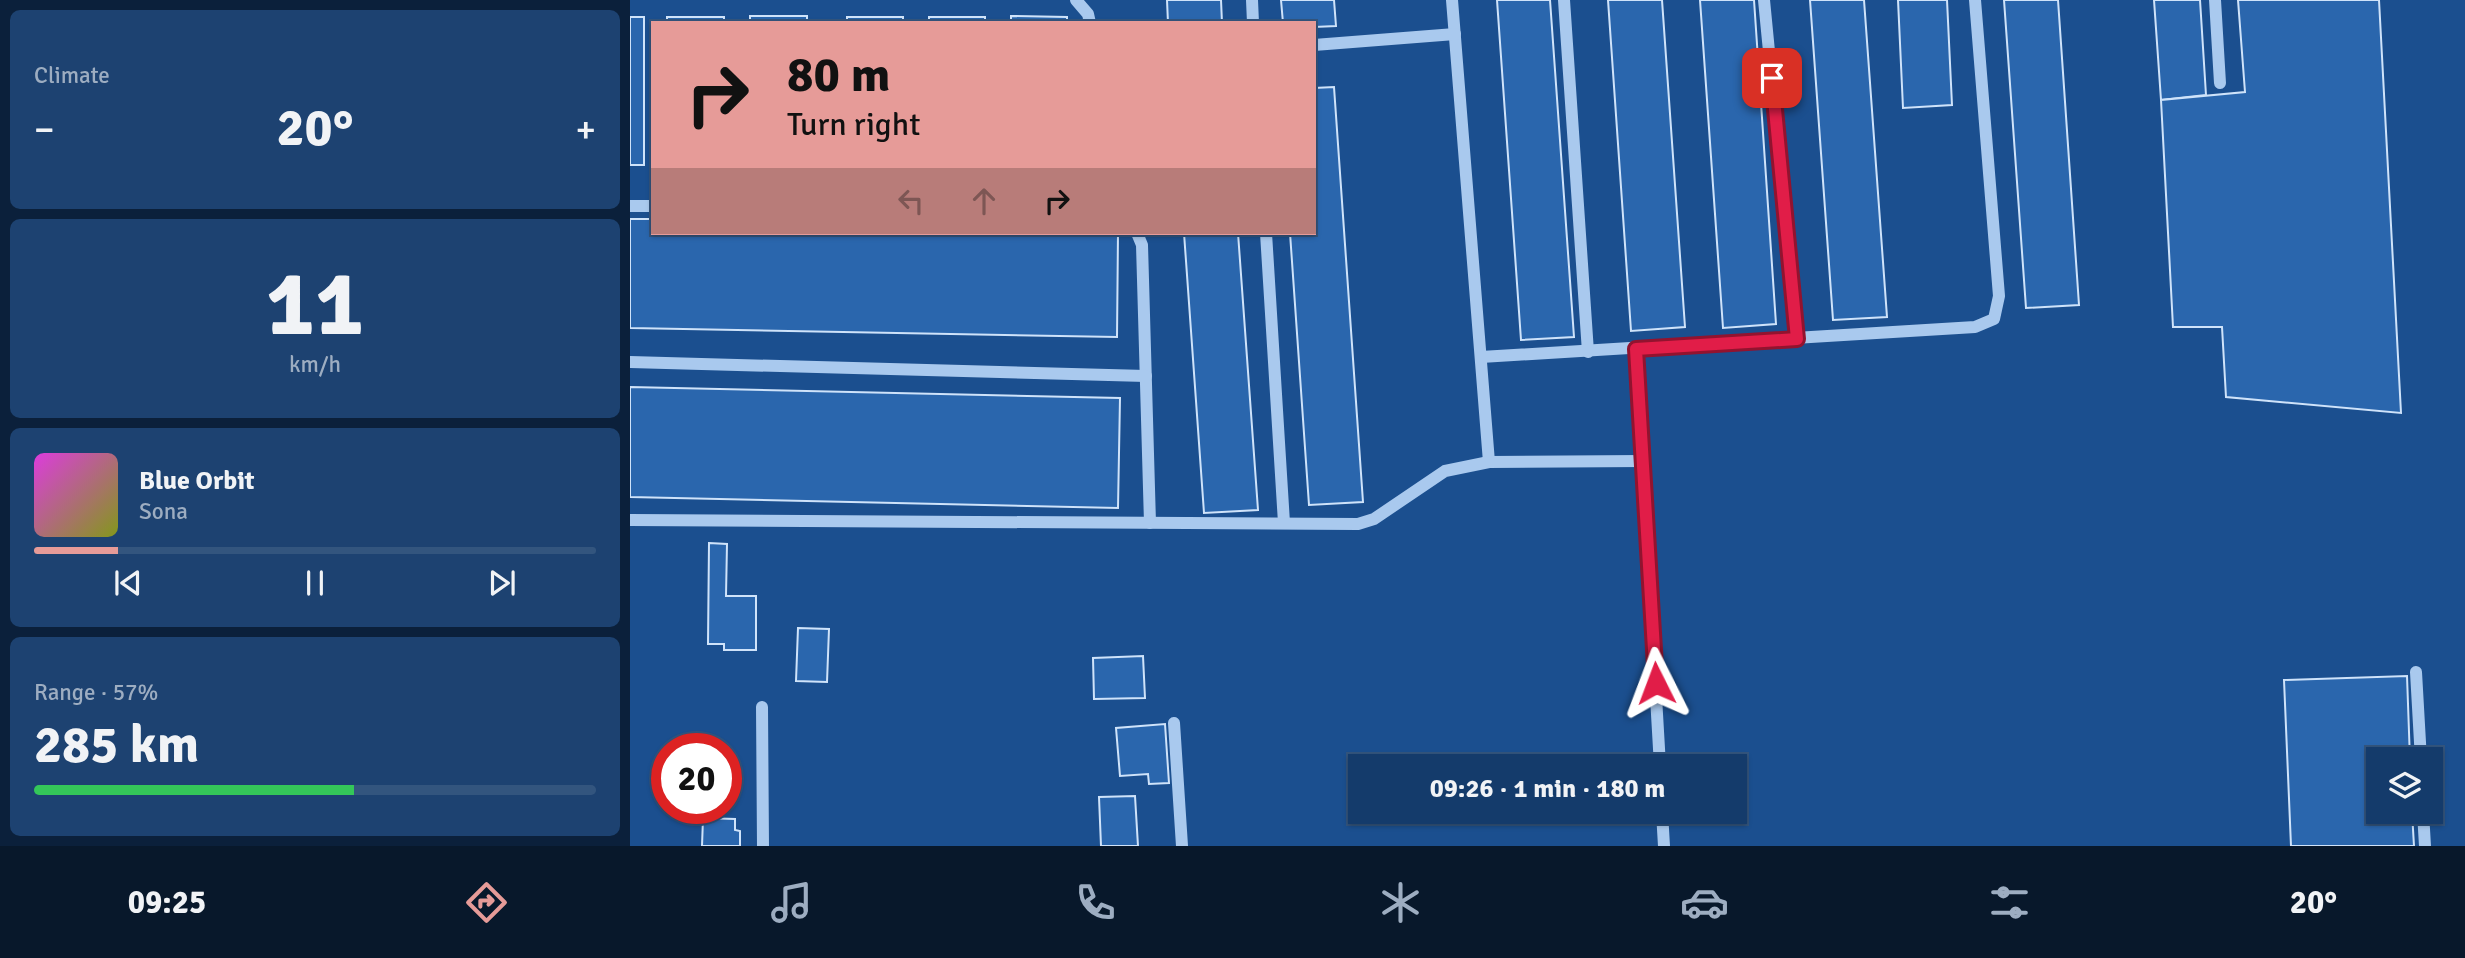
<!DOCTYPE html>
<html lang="en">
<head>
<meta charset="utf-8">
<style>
  :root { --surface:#143b6b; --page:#1d4271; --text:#f1f3f6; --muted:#9dadc1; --line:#33557e; --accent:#e69b98 }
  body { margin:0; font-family:Signika,sans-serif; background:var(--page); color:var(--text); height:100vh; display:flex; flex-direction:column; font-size:26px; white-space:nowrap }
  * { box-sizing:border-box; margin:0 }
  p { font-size:23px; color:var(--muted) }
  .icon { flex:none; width:38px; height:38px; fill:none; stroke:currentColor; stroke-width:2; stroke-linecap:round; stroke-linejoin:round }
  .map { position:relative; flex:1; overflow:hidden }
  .sheet { display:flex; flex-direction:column; gap:10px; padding:10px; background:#0b203b; width:630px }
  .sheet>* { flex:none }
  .top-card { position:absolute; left:21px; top:21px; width:665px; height:214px; border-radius:0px; box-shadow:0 2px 5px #0004,0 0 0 2px var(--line); background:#e69b98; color:#111; overflow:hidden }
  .buttons { position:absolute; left:1736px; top:747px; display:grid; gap:14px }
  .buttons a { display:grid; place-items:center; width:77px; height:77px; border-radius:0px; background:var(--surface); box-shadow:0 2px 5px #0004,0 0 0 2px var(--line); font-size:35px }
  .speed { position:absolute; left:21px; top:733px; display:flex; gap:14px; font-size:35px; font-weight:700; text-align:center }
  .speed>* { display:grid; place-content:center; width:91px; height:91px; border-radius:50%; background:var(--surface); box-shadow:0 2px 5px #0004,0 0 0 2px var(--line); line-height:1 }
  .speed .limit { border:10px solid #d22; background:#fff; color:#111 }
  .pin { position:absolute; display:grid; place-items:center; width:60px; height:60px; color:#fff; margin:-30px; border-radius:14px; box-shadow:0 4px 10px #0006 }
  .me { position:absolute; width:77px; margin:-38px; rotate:357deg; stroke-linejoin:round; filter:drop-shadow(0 0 5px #0008) }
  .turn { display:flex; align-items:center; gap:24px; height:147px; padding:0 21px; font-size:32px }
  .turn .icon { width:91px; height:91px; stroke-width:2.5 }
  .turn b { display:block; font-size:49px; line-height:60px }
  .lanes { display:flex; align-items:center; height:66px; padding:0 21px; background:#0003; justify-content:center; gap:35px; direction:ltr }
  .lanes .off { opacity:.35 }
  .big { font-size:52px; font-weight:800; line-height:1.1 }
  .sheet .tile { flex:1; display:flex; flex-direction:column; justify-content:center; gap:10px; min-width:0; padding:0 24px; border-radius:10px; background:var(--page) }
  .sheet .dial { align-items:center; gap:0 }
  .dial b { font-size:91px; line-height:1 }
  .song { display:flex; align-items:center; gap:21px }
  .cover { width:84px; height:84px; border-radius:10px; background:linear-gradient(135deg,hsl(300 70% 55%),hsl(70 70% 35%)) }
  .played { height:7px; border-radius:4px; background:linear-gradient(90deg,var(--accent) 15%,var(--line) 15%) }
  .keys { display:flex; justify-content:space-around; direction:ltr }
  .heat { display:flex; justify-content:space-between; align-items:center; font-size:38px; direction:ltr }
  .charge { height:10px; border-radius:5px; background:linear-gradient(90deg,#34c759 57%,var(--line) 0) }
  .trip { position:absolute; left:718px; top:754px; width:399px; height:70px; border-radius:0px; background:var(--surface); box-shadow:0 2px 5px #0004,0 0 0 2px var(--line); font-weight:800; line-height:70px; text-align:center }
  .tabs { display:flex; height:112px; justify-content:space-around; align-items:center; background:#08182b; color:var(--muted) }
  .tabs .icon { width:49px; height:49px }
  .tabs .current { color:var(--accent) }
  .tabs b { font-size:32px; color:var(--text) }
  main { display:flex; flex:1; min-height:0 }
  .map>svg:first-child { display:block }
</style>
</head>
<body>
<main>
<section class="sheet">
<div class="tile"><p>Climate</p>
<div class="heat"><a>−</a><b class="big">20°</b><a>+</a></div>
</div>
<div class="tile dial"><b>11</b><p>km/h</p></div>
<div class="tile">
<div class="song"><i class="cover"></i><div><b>Blue Orbit</b><p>Sona</p></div></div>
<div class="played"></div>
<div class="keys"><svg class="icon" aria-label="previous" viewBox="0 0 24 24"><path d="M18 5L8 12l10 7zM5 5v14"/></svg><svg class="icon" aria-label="pause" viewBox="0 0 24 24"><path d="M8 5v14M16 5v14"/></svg><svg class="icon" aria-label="next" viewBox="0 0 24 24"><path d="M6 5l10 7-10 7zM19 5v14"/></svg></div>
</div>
<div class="tile"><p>Range · 57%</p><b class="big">285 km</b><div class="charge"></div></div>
</section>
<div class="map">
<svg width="1835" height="846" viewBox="0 0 1835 846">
  <rect width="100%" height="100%" fill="#1b4f8f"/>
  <g fill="#2a66ad" stroke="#cfe3fa" stroke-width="2">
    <polygon points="537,0 591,0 592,23 538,23"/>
    <polygon points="651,0 704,0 706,26 684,27 684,23 653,23"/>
    <polygon points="867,0 920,0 944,337 891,340"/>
    <polygon points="978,0 1032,0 1055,327 1001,331"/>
    <polygon points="1070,0 1124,0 1146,324 1093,328"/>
    <polygon points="1180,0 1234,0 1257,317 1203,320"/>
    <polygon points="1268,0 1317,0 1322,105 1273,108"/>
    <polygon points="1374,0 1428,0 1449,305 1396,308"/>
    <polygon points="1524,0 1570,0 1576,95 1531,100"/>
    <polygon points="1608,0 1749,0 1771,413 1596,397 1592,327 1543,327 1531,100 1615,92"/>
    <rect x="120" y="16" width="57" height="7"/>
    <polygon points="381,16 437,17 437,23 381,23"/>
    <rect x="0" y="17" width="14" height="148"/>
    <rect x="37" y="17" width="57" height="6"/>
    <rect x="217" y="17" width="56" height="6"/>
    <rect x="299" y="17" width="56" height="6"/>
    <polygon points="704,87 733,502 679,505 660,233 684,233 684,88"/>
    <polygon points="0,219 23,219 23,233 488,233 487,337 0,328"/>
    <polygon points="554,233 608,233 628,510 574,513"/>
    <polygon points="0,387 490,398 488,508 0,497"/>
    <polygon points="79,543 97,544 96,596 126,596 126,650 94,650 94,644 78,644"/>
    <polygon points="168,628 199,629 197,682 166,681"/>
    <polygon points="513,656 515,698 464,699 463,658"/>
    <polygon points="1777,676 1780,760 1748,760 1748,812 1782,812 1784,846 1661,846 1654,680"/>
    <polygon points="535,724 539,783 519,784 518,774 490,776 486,728"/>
    <polygon points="505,796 508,846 471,846 469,797"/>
    <polygon points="73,818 105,819 105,830 110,831 110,846 72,846"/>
  </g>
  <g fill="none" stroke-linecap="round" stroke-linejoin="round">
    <g stroke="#a9c9ee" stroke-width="12">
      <polyline points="446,0 458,14 460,23"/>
      <polyline points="622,0 623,23"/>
      <polyline points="822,0 859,462"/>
      <polyline points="934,0 958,352"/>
      <polyline points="1134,0 1167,339"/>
      <polyline points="1585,0 1590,83"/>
      <polyline points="684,45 825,34"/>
      <polyline points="0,206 23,206"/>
      <polyline points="507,233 512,245 520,523"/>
      <polyline points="636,233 654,523"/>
      <polyline points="1006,349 1030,766"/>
      <polyline points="851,357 1345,327 1364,319 1369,296 1345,0"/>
      <polyline points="0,362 516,376"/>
      <polyline points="0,520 728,524 744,519 815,471 859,462 1014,461"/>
      <polyline points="1786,672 1791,760"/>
      <polyline points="132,707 133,846"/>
      <polyline points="544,723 552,846"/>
      <polyline points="1032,812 1034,846"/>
      <polyline points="1793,812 1795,846"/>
    </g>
  </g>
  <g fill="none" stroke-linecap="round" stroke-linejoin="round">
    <g stroke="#92132f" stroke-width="18">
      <polyline id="route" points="1026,683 1006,349 1167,339 1142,78"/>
    </g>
    <use href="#route" stroke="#e11d48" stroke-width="12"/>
  </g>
</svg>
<div class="buttons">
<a><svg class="icon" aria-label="layers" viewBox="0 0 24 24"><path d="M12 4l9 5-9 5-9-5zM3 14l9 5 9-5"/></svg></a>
</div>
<div class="speed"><div class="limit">20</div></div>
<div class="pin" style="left:1142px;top:78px;background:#d93025"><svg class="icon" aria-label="arrive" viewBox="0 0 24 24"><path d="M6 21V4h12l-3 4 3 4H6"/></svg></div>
<svg class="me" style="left:1026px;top:683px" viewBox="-20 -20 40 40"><path d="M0-17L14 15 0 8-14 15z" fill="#e11d48" stroke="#fff" stroke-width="4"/></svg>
<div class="trip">09:26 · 1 min · 180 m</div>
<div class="top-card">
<div class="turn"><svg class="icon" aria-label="right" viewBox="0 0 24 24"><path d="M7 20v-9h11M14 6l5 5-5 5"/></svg><div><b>80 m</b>Turn right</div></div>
<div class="lanes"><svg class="icon off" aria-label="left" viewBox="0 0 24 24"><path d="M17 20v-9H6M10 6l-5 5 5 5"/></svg><svg class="icon off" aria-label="ahead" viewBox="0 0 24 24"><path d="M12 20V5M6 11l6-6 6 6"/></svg><svg class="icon" aria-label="right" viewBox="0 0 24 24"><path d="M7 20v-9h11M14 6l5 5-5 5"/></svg></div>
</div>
</div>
</main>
<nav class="tabs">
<b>09:25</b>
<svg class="icon current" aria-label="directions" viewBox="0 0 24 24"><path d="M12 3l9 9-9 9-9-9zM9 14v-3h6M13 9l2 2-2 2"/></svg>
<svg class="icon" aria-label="music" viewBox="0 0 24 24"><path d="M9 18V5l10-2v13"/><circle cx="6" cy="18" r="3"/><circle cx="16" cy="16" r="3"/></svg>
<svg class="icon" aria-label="phone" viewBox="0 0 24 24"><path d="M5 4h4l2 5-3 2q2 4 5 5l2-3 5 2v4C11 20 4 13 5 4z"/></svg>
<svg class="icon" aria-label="climate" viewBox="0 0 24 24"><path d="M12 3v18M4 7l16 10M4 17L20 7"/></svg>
<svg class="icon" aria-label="car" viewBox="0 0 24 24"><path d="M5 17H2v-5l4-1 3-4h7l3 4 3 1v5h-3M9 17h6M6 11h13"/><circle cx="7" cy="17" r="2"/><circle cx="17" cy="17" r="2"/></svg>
<svg class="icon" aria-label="filters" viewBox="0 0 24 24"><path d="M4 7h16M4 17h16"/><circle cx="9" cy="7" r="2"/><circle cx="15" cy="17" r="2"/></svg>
<b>20°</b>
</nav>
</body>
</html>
